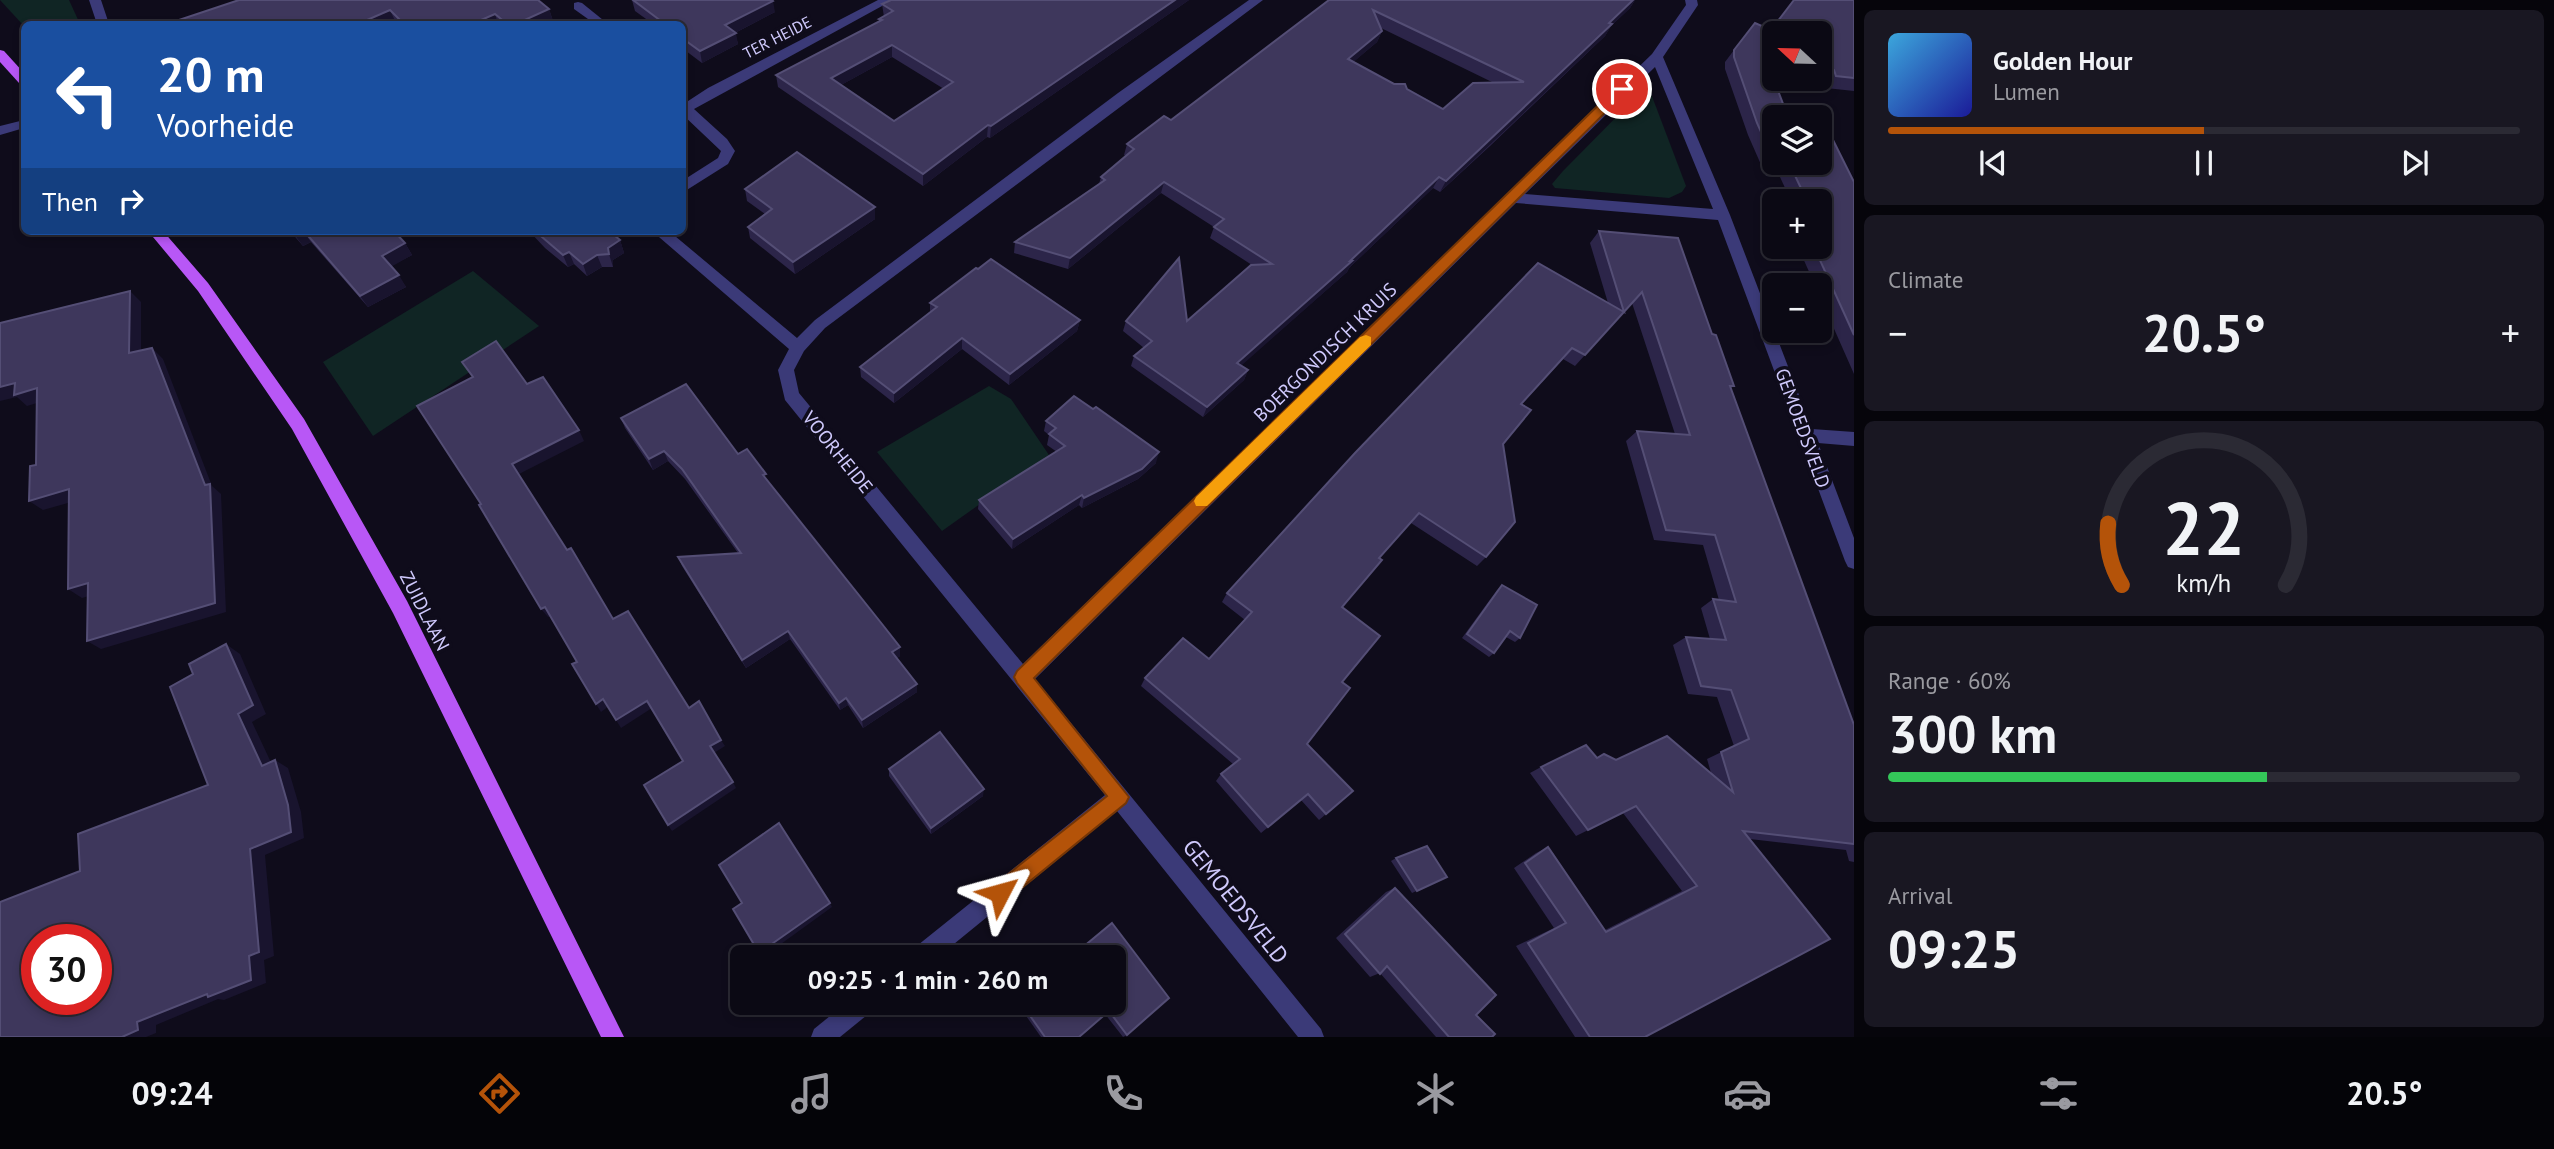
<!DOCTYPE html>
<html lang="en">
<head>
<meta charset="utf-8">
<style>
  :root { --surface:#0b0914; --page:#191722; --text:#f1f3f6; --muted:#9a9aa0; --line:#2b2a34; --accent:#b45309 }
  body { margin:0; font-family:"PT Sans",sans-serif; background:var(--page); color:var(--text); height:100vh; display:flex; flex-direction:column; font-size:26px; white-space:nowrap }
  * { box-sizing:border-box; margin:0 }
  p { font-size:23px; color:var(--muted) }
  .icon { flex:none; width:38px; height:38px; fill:none; stroke:currentColor; stroke-width:2; stroke-linecap:round; stroke-linejoin:round }
  .map { position:relative; flex:1; overflow:hidden }
  .sheet { display:flex; flex-direction:column; gap:10px; padding:10px; background:#06050b; width:700px }
  .sheet>* { flex:none }
  .banner { position:absolute; left:21px; top:21px; width:665px; height:214px; border-radius:10px; box-shadow:0 4px 10px #0003,0 0 0 2px var(--line); background:#1a4fa0; color:#fff; overflow:hidden }
  .needle { width:46px; rotate:292deg }
  .fabs { position:absolute; left:1762px; top:21px; display:grid; gap:14px }
  .fabs a { display:grid; place-items:center; width:70px; height:70px; border-radius:10px; background:var(--surface); box-shadow:0 4px 10px #0003,0 0 0 2px var(--line); font-size:35px }
  .speed { position:absolute; left:21px; top:924px; display:flex; gap:14px; font-size:35px; font-weight:700; text-align:center }
  .speed>* { display:grid; place-content:center; width:91px; height:91px; border-radius:50%; background:var(--surface); box-shadow:0 4px 10px #0003,0 0 0 2px var(--line); line-height:1 }
  .speed .limit { border:10px solid #d22; background:#fff; color:#111 }
  .pin { position:absolute; display:grid; place-items:center; width:60px; height:60px; color:#fff; margin:-30px; border:4px solid #fff; border-radius:50%; box-shadow:0 2px 7px #0007 }
  .me { position:absolute; width:77px; margin:-38px; rotate:51deg; stroke-linejoin:round; filter:drop-shadow(0 0 5px #0008) }
  .turn { display:flex; align-items:center; gap:24px; height:147px; padding:0 21px; font-size:32px }
  .turn .icon { width:91px; height:91px; stroke-width:2.5 }
  .turn b { display:block; font-size:49px; line-height:60px }
  .then { display:flex; align-items:center; height:66px; padding:0 21px; background:#0003; gap:14px; font-size:26px }
  .big { font-size:52px; font-weight:600; line-height:1.1 }
  .sheet .card { flex:1; display:flex; flex-direction:column; justify-content:center; gap:10px; min-width:0; padding:0 24px; border-radius:10px; background:var(--page) }
  .sheet .dial { align-items:center; gap:0 }
  .dial svg { height:182px; overflow:visible; fill:none; stroke:var(--line); stroke-width:7; stroke-linecap:round; text-anchor:middle }
  .dial text { fill:var(--text); stroke:none }
  .song { display:flex; align-items:center; gap:21px }
  .cover { width:84px; height:84px; border-radius:10px; background:linear-gradient(135deg,hsl(200 70% 55%),hsl(240 70% 35%)) }
  .played { height:7px; border-radius:4px; background:linear-gradient(90deg,var(--accent) 50%,var(--line) 50%) }
  .keys { display:flex; justify-content:space-around; direction:ltr }
  .heat { display:flex; justify-content:space-between; align-items:center; font-size:38px; direction:ltr }
  .charge { height:10px; border-radius:5px; background:linear-gradient(90deg,#34c759 60%,var(--line) 0) }
  .trip { position:absolute; left:730px; top:945px; width:396px; height:70px; border-radius:10px; background:var(--surface); box-shadow:0 4px 10px #0003,0 0 0 2px var(--line); font-weight:600; line-height:70px; text-align:center }
  .tab-bar { display:flex; height:112px; justify-content:space-around; align-items:center; background:#040408; color:var(--muted) }
  .tab-bar .icon { width:49px; height:49px }
  .tab-bar .active { color:var(--accent) }
  .tab-bar b { font-size:32px; color:var(--text) }
  main { display:flex; flex:1; min-height:0 }
  .map>svg:first-child { display:block }
</style>
</head>
<body>
<main>
<div class="map">
<svg width="1854" height="1037" viewBox="0 0 1854 1037">
  <rect width="100%" height="100%" fill="#0f0c1b"/>
  <g fill="#102524">
    <polygon points="0,0 69,0 80,24 24,26"/>
    <polygon points="1641,92 1651,94 1653,99 1686,186 1682,192 1669,198 1555,188 1552,184 1563,171"/>
    <polygon points="473,271 539,326 373,436 323,362"/>
    <polygon points="989,386 1011,399 1049,455 942,531 877,452"/>
  </g>
  <g fill="none" stroke-linecap="round" stroke-linejoin="round">
    <g fill="#3b3a78" fill-rule="evenodd">
      <polygon points="89,0 101,0 109,24 97,24"/>
      <polygon points="878,0 893,0 694,109 727,139 735,151 728,164 682,193 682,181 718,158 721,151 682,114 682,105 708,88"/>
      <path d="M1249 0H1263L825 328 804 351 794 370 799 393 1023 664 1652 54 1686 5 1685 0H1697L1698 5 1663 57 1730 215 1812 429 1854 432V446L1818 443 1854 538V569L1848 567 1845 561 1718 220 1516 203 1035 679 1321 1029 1324 1037H1298L1117 811 938 957H910L913 949 1105 795 785 400 778 370 789 349 652 231H669L797 338 815 320 1118 93ZM1655 67 1713 209 1525 194Z"/>
      <polygon points="578,2 582,3 608,24 595,24 574,9 574,3"/>
      <polygon points="24,120 24,128 0,135 0,126"/>
      <polygon points="846,1003 875,1003 872,1011 840,1037 811,1037 814,1029"/>
    </g>
    <g fill="#b857f6" fill-rule="evenodd">
      <polygon points="0,50 4,51 24,73 24,84 19,83 0,62"/>
      <polygon points="148,231 163,231 208,283 304,419 407,601 624,1037 601,1037 393,613 292,429 198,291"/>
    </g>
  </g>
  <g fill="#2c2549" fill-rule="evenodd">
    <polygon points="239,0 549,9 553,21 547,24 398,24 396,23 393,24 167,24"/>
    <polygon points="632,0 775,12 735,33 738,44 702,63 682,48 682,24 653,24 635,11"/>
    <path d="M891 0H1189L990 138 987 137 923 186 778 87 776 75 879 22V19L884 17 882 4ZM892 57 944 89 894 121 841 85Z"/>
    <path d="M1329 0H1635L1630 8 1611 26 1605 36 1490 146 1440 192 1433 188 1349 268 1347 272 1241 365 1248 370 1244 380 1203 417 1131 366 1134 356 1144 348 1123 331 1126 321H1187L1252 265 1210 238 1214 227 1161 193 1068 269 1014 253 1015 242 1099 184 1101 177 1126 156 1124 155 1127 144 1171 120ZM1381 28 1494 83 1443 109 1407 89 1394 84 1353 62 1377 42 1382 31Z"/>
    <polygon points="1854,0 1854,91 1826,88 1824,82 1816,79 1820,79 1820,33 1774,33 1777,88 1774,117 1774,163 1820,163 1854,182 1854,374 1820,297 1820,285 1815,285 1802,256 1811,247 1820,247 1820,201 1791,201 1780,177 1766,176 1748,135 1725,69 1725,62 1734,50 1771,30"/>
    <polygon points="745,189 875,219 795,274 750,238 748,227 765,214 747,201"/>
    <polygon points="290,231 394,231 405,243 412,255 391,266 406,287 368,307 311,242 303,246"/>
    <polygon points="529,231 609,231 620,240 624,253 613,260 613,267 602,267 587,276 574,264 568,267 545,248"/>
    <polygon points="1599,231 1712,334 1734,386 1731,388 1854,725 1854,862 1849,861 1846,850 1750,839 1645,1037 1575,1037 1516,946 1554,928 1514,868 1536,853 1548,847 1605,930 1682,891 1623,813 1576,836 1530,773 1541,767 1597,758 1711,773 1707,759 1734,746 1717,697 1688,694 1673,645 1686,637 1710,639 1701,608 1713,599 1719,600 1703,545 1654,540 1626,441 1637,431 1675,434 1632,303 1575,366 1563,359 1522,404 1503,444 1486,557 1477,566 1411,523 1379,558 1342,608 1342,682 1307,744 1353,791 1319,820 1301,800 1261,833 1216,781 1221,774 1233,764 1141,686 1145,678 1209,659 1245,620 1222,602 1227,593 1608,303 1590,243"/>
    <polygon points="978,269 1080,320 1077,331 1009,385 962,349 894,403 861,377 860,367 930,313 930,303"/>
    <polygon points="621,418 738,454 767,481 900,647 900,656 897,658 917,684 917,692 863,728 848,705 840,710 790,639 746,668 682,566 678,557 738,553 685,479 668,461 653,470 625,428"/>
    <polygon points="1046,421 1156,463 1138,479 1082,508 1079,505 1012,549 978,509 979,500 1057,452 1047,445 1049,435 1044,431"/>
    <polygon points="1502,585 1520,638 1515,642 1506,637 1494,653 1489,657 1462,638 1497,590"/>
    <polygon points="889,769 983,796 931,834 889,776"/>
    <polygon points="1396,858 1447,877 1412,893 1391,861"/>
    <polygon points="1395,888 1476,1015 1492,1037 1436,1037 1380,973 1370,977 1336,938 1386,892"/>
    <polygon points="1017,1003 1113,1003 1127,1035 1123,1037 1105,1014 1079,1037 1041,1037"/>
  </g>
  <g fill="#19142e">
    <polygon points="1175,0 1189,0 990,138 991,126"/>
    <polygon points="1633,0 1635,0 1630,8 1611,26 1605,36 1440,192 1446,181"/>
    <polygon points="773,1 775,12 727,37 725,25"/>
    <polygon points="549,9 553,21 547,24 516,24"/>
    <polygon points="390,10 396,23 393,24 358,24"/>
    <polygon points="495,14 498,24 472,24"/>
    <polygon points="1382,31 1377,42 1343,71 1348,59"/>
    <polygon points="736,33 738,44 702,63 700,51"/>
    <polygon points="892,45 892,57 832,90 831,78"/>
    <polygon points="988,125 987,137 923,186 923,174"/>
    <polygon points="682,143 683,143 687,155 682,158"/>
    <polygon points="1439,177 1433,188 1349,268 1347,272 1233,373 1237,363 1350,261"/>
    <polygon points="1164,182 1161,193 1068,269 1070,258"/>
    <polygon points="875,207 875,219 795,274 793,262"/>
    <polygon points="301,231 303,231 311,242 303,246 294,234"/>
    <polygon points="620,240 624,253 613,260 613,267 609,254 608,248"/>
    <polygon points="405,243 412,255 389,268 382,256"/>
    <polygon points="569,252 574,264 568,267 563,255"/>
    <polygon points="597,255 602,267 587,276 583,264"/>
    <polygon points="399,275 406,287 368,307 360,296"/>
    <polygon points="130,291 141,302 141,364 129,353"/>
    <polygon points="1080,320 1077,331 1009,385 1010,374"/>
    <polygon points="962,338 962,349 894,403 894,393"/>
    <polygon points="152,348 163,359 212,486 221,494 226,612 101,649 87,641 205,485"/>
    <polygon points="1572,348 1563,359 1512,414 1521,404"/>
    <polygon points="1248,370 1244,380 1203,417 1207,407"/>
    <polygon points="15,383 37,388 50,399 27,406 17,397 0,401 0,387"/>
    <polygon points="579,430 584,441 519,474 512,464"/>
    <polygon points="664,451 668,461 653,470 649,459"/>
    <polygon points="1159,452 1156,463 1138,479 1082,508 1084,498"/>
    <polygon points="69,489 82,499 43,510 29,501"/>
    <polygon points="1082,495 1079,505 1012,549 1013,539"/>
    <polygon points="88,583 102,592 82,598 68,589"/>
    <polygon points="545,607 551,616 548,617 541,609"/>
    <polygon points="788,631 790,639 746,668 742,660"/>
    <polygon points="226,644 240,654 266,714 252,722 276,773 262,766 238,714"/>
    <polygon points="900,647 900,656 893,661 892,652"/>
    <polygon points="917,684 917,692 863,728 862,720"/>
    <polygon points="846,698 848,705 840,710 839,703"/>
    <polygon points="603,699 609,706 601,712 596,704"/>
    <polygon points="647,701 652,708 621,728 616,720"/>
    <polygon points="721,740 725,746 714,753 710,746"/>
    <polygon points="275,760 288,768 301,812 304,838 265,855 274,956 264,960 266,983 224,1000 218,999 156,1025 156,1033 146,1037 122,1037 137,1022 249,956 250,849"/>
    <polygon points="733,782 736,788 672,831 668,825"/>
    <polygon points="984,789 983,796 931,834 931,828"/>
    <polygon points="830,903 832,907 763,957 759,953"/>
  </g>
  <g fill="#3e375c" stroke="#544e75" stroke-width="2" fill-rule="evenodd">
    <polygon points="239,0 538,0 549,9 516,24 507,24 495,14 472,24 404,24 390,10 358,24 167,24"/>
    <polygon points="633,0 772,0 773,1 725,25 736,33 700,51 682,38 682,24 665,24"/>
    <path d="M891 0H1175L991 126 988 125 923 174 776 75 882 20 879 19 893 11 882 4ZM892 45 953 82 894 121 831 78Z"/>
    <path d="M1329 0H1633L1609 23 1612 24 1446 181 1439 177 1350 261H1352L1237 363 1248 370 1207 407 1134 356 1152 341 1126 321 1179 258 1187 321 1251 265 1272 264 1214 227 1224 219 1164 182 1070 258 1015 242 1105 180 1101 177 1134 149 1127 144 1164 116 1171 120ZM1373 10 1524 82 1473 83 1443 109 1407 89 1405 84H1394L1348 59 1382 31Z"/>
    <polygon points="1794,0 1854,0 1854,78 1836,76 1834,70 1820,65 1820,33 1774,33 1774,79 1784,79 1777,88 1788,117 1774,117 1774,161 1757,123 1734,57 1734,50 1755,23 1771,30"/>
    <polygon points="1820,135 1831,136 1854,182 1854,335 1814,247 1820,247 1820,245 1828,246 1820,229 1820,201 1807,201 1790,165 1776,164 1775,163 1820,163"/>
    <polygon points="797,152 875,207 793,262 748,227 772,209 745,189"/>
    <polygon points="291,231 301,231 294,234"/>
    <polygon points="304,231 394,231 405,243 382,256 399,275 360,296"/>
    <polygon points="535,231 609,231 620,240 608,248 609,254 597,255 583,264 569,252 563,255"/>
    <polygon points="1599,231 1678,238 1712,334 1716,335 1734,386 1730,386 1854,725 1854,844 1743,831 1830,939 1645,1037 1590,1037 1528,943 1566,923 1525,863 1548,847 1606,932 1697,886 1636,806 1588,830 1541,767 1586,745 1597,758 1604,754 1616,760 1667,736 1733,792 1721,752 1749,739 1731,690 1701,686 1686,637 1726,640 1713,599 1736,602 1715,535 1666,530 1637,431 1690,435 1642,292 1585,355 1572,348 1521,404 1531,410 1503,444 1515,522 1486,557 1419,513 1379,558 1382,560 1342,607 1380,636 1342,682 1350,688 1307,744 1353,791 1326,814 1308,794 1268,827 1221,774 1240,759 1145,678 1183,638 1209,659 1252,612 1227,593 1355,453 1538,263 1624,312"/>
    <polygon points="991,259 1080,320 1010,374 962,338 894,393 860,367 937,307 930,303 976,268 978,269"/>
    <polygon points="130,291 129,353 152,348 205,485 210,484 215,603 87,641 88,583 68,589 69,489 29,501 30,466 36,465 37,388 14,395 15,383 0,387 0,323"/>
    <polygon points="496,341 527,384 543,377 579,430 512,464 567,550 571,548 613,619 628,611 689,708 699,701 721,740 710,746 733,782 668,825 644,785 683,761 647,701 616,720 603,699 596,704 572,664 577,662 545,607 541,609 479,505 481,504 417,406 473,377 462,362"/>
    <polygon points="686,384 738,454 747,449 766,474 763,475 882,624 900,647 892,652 917,684 862,720 846,698 839,703 788,631 742,660 678,557 741,553 682,469 664,451 649,459 621,418"/>
    <polygon points="1074,396 1093,409 1096,407 1159,452 1142,469 1084,498 1082,495 1013,539 979,500 1065,446 1049,434 1056,428 1046,421"/>
    <polygon points="1502,585 1537,605 1520,638 1510,631 1494,653 1467,634"/>
    <path d="M226 644 253 705 238 714 262 766 275 760 288 805 291 832 250 849 259 952 249 956 251 980 208 997 207 994 137 1022 138 1030 122 1037H0V902L80 871 78 834 208 785 170 687 193 674 189 664ZM37 940H96V999H37Z"/>
    <polygon points="940,732 984,789 931,828 889,769"/>
    <polygon points="779,823 830,903 759,953 733,909 742,903 719,865"/>
    <polygon points="1427,846 1447,877 1417,891 1396,858"/>
    <polygon points="1395,888 1496,995 1476,1015 1495,1034 1492,1037 1449,1037 1387,966 1380,974 1345,934"/>
    <polygon points="1112,923 1169,998 1127,1035 1109,1011 1079,1037 1045,1037 1021,1003 1113,1003 1113,957 1071,957"/>
  </g>
  <polygon fill="#b45309" stroke="#753606" stroke-width="2" points="1622,85 1627,86 1627,91 1034,678 1129,797 1126,803 1007,900 1000,903 993,900 991,893 993,886 1107,796 1017,683 1014,677 1017,671 1618,86"/>
  <polygon fill="#f59e0b" points="1366,335 1371,337 1371,345 1207,506 1196,506 1194,501 1196,497 1360,337"/>
  <g text-anchor="middle" dominant-baseline="central" stroke-width="7" stroke-linejoin="round" paint-order="stroke">
    <g font-size="16" fill="#cfc9fc" stroke="#0f0c1b">
      <text transform="translate(777 37) rotate(-27)">TER HEIDE</text>
    </g>
    <g font-size="19" fill="#cfc9fc" stroke="#0f0c1b">
      <text transform="translate(1325 352) rotate(-44)">BOERGONDISCH KRUIS</text>
      <text transform="translate(1803 428) rotate(70)">GEMOEDSVELD</text>
      <text transform="translate(838 452) rotate(51)">VOORHEIDE</text>
      <text transform="translate(425 611) rotate(63)">ZUIDLAAN</text>
    </g>
    <g font-size="23" fill="#cfc9fc" stroke="#0f0c1b">
      <text transform="translate(1236 901) rotate(51)">GEMOEDSVELD</text>
    </g>
  </g>
</svg>
<div class="fabs">
<a><svg class="needle" viewBox="-14 -14 28 28"><path d="M0-13l5 13h-10z" fill="#e53935"/><path d="M0 13l5-13h-10z" fill="#9a9aa0"/></svg></a>
<a><svg class="icon" aria-label="layers" viewBox="0 0 24 24"><path d="M12 4l9 5-9 5-9-5zM3 14l9 5 9-5"/></svg></a>
<a>+</a>
<a>−</a>
</div>
<div class="speed"><div class="limit">30</div></div>
<div class="pin" style="left:1622px;top:89px;background:#d93025"><svg class="icon" aria-label="arrive" viewBox="0 0 24 24"><path d="M6 21V4h12l-3 4 3 4H6"/></svg></div>
<svg class="me" style="left:1000px;top:893px" viewBox="-20 -20 40 40"><path d="M0-17L14 15 0 8-14 15z" fill="#b45309" stroke="#fff" stroke-width="4"/></svg>
<div class="trip">09:25 · 1 min · 260 m</div>
<div class="banner">
<div class="turn"><svg class="icon" aria-label="left" viewBox="0 0 24 24"><path d="M17 20v-9H6M10 6l-5 5 5 5"/></svg><div><b>20 m</b>Voorheide</div></div>
<div class="then">Then<svg class="icon" aria-label="right" viewBox="0 0 24 24"><path d="M7 20v-9h11M14 6l5 5-5 5"/></svg></div>
</div>
</div>
<section class="sheet">
<div class="card">
<div class="song"><i class="cover"></i><div><b>Golden Hour</b><p>Lumen</p></div></div>
<div class="played"></div>
<div class="keys"><svg class="icon" aria-label="previous" viewBox="0 0 24 24"><path d="M18 5L8 12l10 7zM5 5v14"/></svg><svg class="icon" aria-label="pause" viewBox="0 0 24 24"><path d="M8 5v14M16 5v14"/></svg><svg class="icon" aria-label="next" viewBox="0 0 24 24"><path d="M6 5l10 7-10 7zM19 5v14"/></svg></div>
</div>
<div class="card"><p>Climate</p>
<div class="heat"><a>−</a><b class="big">20.5°</b><a>+</a></div>
</div>
<div class="card dial"><svg viewBox="0 0 100 80">
<path d="M14 69A42 42 0 1 1 86 69"/>
<path d="M14 69A42 42 0 0 1 8 42" stroke="#b45309"/>
<text x="50" y="56" font-size="32" font-weight="700">22</text>
<text x="50" y="72" font-size="11">km/h</text>
</svg></div>
<div class="card"><p>Range · 60%</p><b class="big">300 km</b><div class="charge"></div></div>
<div class="card"><p>Arrival</p><b class="big">09:25</b></div>
</section>
</main>
<nav class="tab-bar">
<b>09:24</b>
<svg class="icon active" aria-label="directions" viewBox="0 0 24 24"><path d="M12 3l9 9-9 9-9-9zM9 14v-3h6M13 9l2 2-2 2"/></svg>
<svg class="icon" aria-label="music" viewBox="0 0 24 24"><path d="M9 18V5l10-2v13"/><circle cx="6" cy="18" r="3"/><circle cx="16" cy="16" r="3"/></svg>
<svg class="icon" aria-label="phone" viewBox="0 0 24 24"><path d="M5 4h4l2 5-3 2q2 4 5 5l2-3 5 2v4C11 20 4 13 5 4z"/></svg>
<svg class="icon" aria-label="climate" viewBox="0 0 24 24"><path d="M12 3v18M4 7l16 10M4 17L20 7"/></svg>
<svg class="icon" aria-label="car" viewBox="0 0 24 24"><path d="M5 17H2v-5l4-1 3-4h7l3 4 3 1v5h-3M9 17h6M6 11h13"/><circle cx="7" cy="17" r="2"/><circle cx="17" cy="17" r="2"/></svg>
<svg class="icon" aria-label="filters" viewBox="0 0 24 24"><path d="M4 7h16M4 17h16"/><circle cx="9" cy="7" r="2"/><circle cx="15" cy="17" r="2"/></svg>
<b>20.5°</b>
</nav>
</body>
</html>
